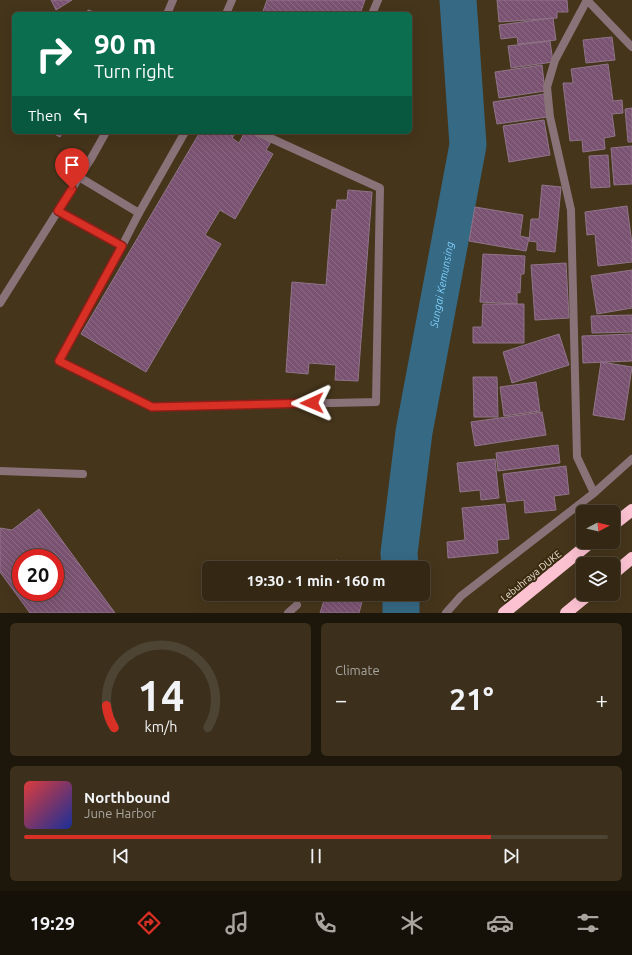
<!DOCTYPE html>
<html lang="en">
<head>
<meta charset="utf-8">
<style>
  :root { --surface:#342814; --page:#3c301d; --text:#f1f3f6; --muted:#a9a6a0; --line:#4e4434; --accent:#d93025 }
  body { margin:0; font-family:Ubuntu,sans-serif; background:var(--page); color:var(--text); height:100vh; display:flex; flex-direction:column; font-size:15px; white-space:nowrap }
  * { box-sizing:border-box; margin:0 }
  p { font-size:13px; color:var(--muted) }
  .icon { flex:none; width:22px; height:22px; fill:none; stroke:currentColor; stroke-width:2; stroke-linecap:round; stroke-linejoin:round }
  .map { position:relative; height:613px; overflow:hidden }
  .details { display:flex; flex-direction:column; gap:10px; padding:10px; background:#1d160b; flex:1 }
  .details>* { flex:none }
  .top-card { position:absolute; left:12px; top:12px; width:400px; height:122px; border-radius:6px; box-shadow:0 4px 16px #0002,0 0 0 1px var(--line); background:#0b6e4f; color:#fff; overflow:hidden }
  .needle { width:26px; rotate:83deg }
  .controls { position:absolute; left:576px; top:505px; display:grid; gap:8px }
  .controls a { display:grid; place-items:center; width:44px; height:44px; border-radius:6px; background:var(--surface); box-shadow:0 4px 16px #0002,0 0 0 1px var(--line); font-size:20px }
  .speed { position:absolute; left:12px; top:549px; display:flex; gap:8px; font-size:20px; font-weight:700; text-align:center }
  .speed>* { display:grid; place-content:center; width:52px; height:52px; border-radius:50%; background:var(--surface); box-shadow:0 4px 16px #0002,0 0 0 1px var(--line); line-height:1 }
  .speed .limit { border:6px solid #d22; background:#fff; color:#111 }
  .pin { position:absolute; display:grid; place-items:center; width:34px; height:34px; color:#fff; margin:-41px -17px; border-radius:50% 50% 50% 0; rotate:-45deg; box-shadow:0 0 4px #0007 }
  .pin .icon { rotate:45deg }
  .me { position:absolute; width:44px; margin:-22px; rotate:269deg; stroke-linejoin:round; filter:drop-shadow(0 0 3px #0008) }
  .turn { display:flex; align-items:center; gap:14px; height:84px; padding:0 16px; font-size:18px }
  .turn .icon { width:52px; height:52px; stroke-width:2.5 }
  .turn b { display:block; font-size:28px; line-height:34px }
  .then { display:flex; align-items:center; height:38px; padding:0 16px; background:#0003; gap:8px; font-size:15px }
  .big { font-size:30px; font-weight:600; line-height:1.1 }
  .details .tile { flex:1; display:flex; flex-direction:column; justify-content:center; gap:6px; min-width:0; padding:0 14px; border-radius:6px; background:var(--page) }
  .details .dial { align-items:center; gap:0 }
  .dial svg { height:104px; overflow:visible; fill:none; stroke:var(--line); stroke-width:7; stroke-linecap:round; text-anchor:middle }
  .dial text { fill:var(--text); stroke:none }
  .song { display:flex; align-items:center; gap:12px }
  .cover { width:48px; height:48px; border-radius:6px; background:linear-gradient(135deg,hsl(0 70% 55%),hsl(230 70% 35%)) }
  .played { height:4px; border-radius:2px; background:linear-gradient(90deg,var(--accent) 80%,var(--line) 80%) }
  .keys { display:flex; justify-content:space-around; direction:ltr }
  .heat { display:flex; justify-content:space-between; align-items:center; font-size:22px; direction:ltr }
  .details .tiles { flex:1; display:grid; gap:10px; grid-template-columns:1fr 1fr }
  .tile:last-child { grid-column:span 2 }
  .trip { position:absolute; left:202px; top:561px; width:228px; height:40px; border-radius:6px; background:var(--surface); box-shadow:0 4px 16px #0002,0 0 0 1px var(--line); font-weight:600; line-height:40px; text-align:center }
  .tab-bar { display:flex; height:64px; justify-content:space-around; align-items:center; background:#151008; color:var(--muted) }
  .tab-bar .icon { width:28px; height:28px }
  .tab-bar .on { color:var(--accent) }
  .tab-bar b { font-size:18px; color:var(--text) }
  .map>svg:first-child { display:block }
</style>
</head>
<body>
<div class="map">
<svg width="632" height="613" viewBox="0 0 632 613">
  <defs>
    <pattern id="building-back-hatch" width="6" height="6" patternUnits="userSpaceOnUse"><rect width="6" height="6" fill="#7b5372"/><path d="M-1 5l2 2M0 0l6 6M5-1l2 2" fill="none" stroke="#8e6b85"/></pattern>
  </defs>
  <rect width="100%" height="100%" fill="#45351b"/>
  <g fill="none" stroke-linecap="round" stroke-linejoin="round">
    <g stroke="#366984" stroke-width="37">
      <path id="s1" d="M400 568 399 553 414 432 468 145 458 0"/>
      <polyline points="401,594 401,613"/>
    </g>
  </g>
  <g fill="url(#building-back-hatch)" stroke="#907489" fill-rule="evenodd">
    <polygon points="51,0 72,0 56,10"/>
    <polygon points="267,0 365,0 360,14 262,14"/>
    <polygon points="497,0 567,0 568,12 557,12 557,18 499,22"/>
    <polygon points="88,10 100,14 86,14"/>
    <polygon points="553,18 556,40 518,44 517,37 501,39 499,25"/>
    <polygon points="612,37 615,60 586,63 583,40"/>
    <polygon points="550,41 553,62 511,68 508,46"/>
    <polygon points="608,64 613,101 622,100 623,113 612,114 615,136 604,138 605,149 583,152 582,140 570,141 563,83 573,83 571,69"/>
    <polygon points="542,65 545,91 499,98 495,72"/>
    <polygon points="544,94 547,117 497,124 493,102"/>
    <polygon points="632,108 632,142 628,142 625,109"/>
    <polygon points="544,120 550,155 509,162 503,126"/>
    <polygon points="51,132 63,132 60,137"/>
    <polygon points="200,132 236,132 232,138 239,143 245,132 254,132 271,142 266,150 273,154 235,219 220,210 205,235 221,244 146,372 81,334"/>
    <polygon points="632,146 632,184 614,185 611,148"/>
    <polygon points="608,155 610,187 591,188 589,156"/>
    <polygon points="542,185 561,187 555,252 537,250 537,242 529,241 531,219 539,219"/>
    <polygon points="348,190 372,192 358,381 335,380 336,365 309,363 308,374 286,372 292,282 326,285 332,209 336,210 337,200 347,200"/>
    <polygon points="627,206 632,244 632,262 598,266 595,234 587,235 585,212"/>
    <polygon points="475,207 523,215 520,236 529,238 526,251 469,241"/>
    <polygon points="483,254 525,256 524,274 521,274 520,293 517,292 517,304 480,302"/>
    <polygon points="566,263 569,318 535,320 531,265"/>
    <polygon points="632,270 632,308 597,314 591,276"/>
    <polygon points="483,304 524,304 524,343 473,343 473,327 482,327"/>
    <polygon points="632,315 632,332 592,333 591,316"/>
    <polygon points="559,334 569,365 512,383 503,352"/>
    <polygon points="632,334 632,361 583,363 582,336"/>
    <polygon points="601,362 632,367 624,420 593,415"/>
    <polygon points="473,377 497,377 498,417 474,417"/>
    <polygon points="536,382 540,411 504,416 500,387"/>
    <polygon points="542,412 546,435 475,446 471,422"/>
    <polygon points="558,445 560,463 498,471 496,453"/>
    <polygon points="495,459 499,498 481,500 480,490 460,492 457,463"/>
    <polygon points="566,466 569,494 554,496 556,510 525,513 524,500 507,502 503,474"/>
    <polygon points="505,504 509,539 497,540 498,553 448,558 447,542 465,540 462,508"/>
    <path d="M39 509 115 613H30L0 572V528L12 530ZM21 558H55V592H21Z"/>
    <polygon points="336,560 361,568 334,568"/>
    <polygon points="326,594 364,594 359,613 320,613"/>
  </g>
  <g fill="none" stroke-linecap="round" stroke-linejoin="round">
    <g stroke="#8a7279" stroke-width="8">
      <polyline points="226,14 232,0"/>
      <polyline points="372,14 378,0"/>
      <polyline points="79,177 139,213 185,132"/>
      <polyline points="58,211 122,246 59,361 152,407 376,402 380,188 257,132"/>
      <polyline points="122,246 139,213"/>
      <polyline points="0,471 83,474"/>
      <polyline points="288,613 297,605"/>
    </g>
    <g stroke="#8a7279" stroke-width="8">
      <polyline points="587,0 555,60 547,87 550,117 571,210 577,457 594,493"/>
      <polyline points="587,0 632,47"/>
      <polyline points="167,14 173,0"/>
      <polyline points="0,303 92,157 106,132"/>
      <polyline points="446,613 461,596 594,493 632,459"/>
    </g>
    <g stroke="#fcc2d2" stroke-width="12">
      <polyline points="613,525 632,510"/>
      <polyline points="613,574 632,558"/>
      <polyline points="504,613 591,542"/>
      <polyline points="566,613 589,594"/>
    </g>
  </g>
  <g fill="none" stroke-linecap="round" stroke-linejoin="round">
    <g stroke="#8d1f18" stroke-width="10">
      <polyline id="route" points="72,189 58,211 122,246 59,361 152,407 312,403"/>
    </g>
    <use href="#route" stroke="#d93025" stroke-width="7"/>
  </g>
  <g text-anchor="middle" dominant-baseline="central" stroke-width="4" stroke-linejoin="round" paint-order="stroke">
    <g font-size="10" fill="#e8decf" stroke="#3a2b10">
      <text transform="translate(531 576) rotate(-39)">Lebuhraya DUKE</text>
    </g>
    <g font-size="11" font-style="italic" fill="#7cccf7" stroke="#3a2b10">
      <text stroke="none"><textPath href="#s1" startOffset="287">Sungai Kemunsing</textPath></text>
    </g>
  </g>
</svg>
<div class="controls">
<a><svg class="needle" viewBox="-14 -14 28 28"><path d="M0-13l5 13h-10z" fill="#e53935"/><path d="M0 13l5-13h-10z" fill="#a9a6a0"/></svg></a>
<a><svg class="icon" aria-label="layers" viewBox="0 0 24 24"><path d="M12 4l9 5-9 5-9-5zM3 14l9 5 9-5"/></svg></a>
</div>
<div class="speed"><div class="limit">20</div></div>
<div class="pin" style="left:72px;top:189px;background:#d93025"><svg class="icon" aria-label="arrive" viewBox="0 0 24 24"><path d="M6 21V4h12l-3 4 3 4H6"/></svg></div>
<svg class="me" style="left:312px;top:403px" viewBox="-20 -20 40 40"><path d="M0-17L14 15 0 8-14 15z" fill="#d93025" stroke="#fff" stroke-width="4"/></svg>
<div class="trip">19:30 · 1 min · 160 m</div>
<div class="top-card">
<div class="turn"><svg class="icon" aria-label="right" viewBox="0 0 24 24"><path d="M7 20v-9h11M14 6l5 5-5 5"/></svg><div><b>90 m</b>Turn right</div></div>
<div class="then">Then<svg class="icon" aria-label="left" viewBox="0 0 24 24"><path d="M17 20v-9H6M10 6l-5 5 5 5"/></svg></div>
</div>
</div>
<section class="details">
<div class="tiles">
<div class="tile dial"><svg viewBox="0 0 100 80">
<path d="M14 69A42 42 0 1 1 86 69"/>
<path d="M14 69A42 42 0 0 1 8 52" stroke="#d93025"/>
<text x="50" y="56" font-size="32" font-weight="700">14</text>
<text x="50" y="72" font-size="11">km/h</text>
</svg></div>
<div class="tile"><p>Climate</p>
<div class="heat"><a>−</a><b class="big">21°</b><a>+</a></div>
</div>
<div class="tile">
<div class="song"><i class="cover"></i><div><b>Northbound</b><p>June Harbor</p></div></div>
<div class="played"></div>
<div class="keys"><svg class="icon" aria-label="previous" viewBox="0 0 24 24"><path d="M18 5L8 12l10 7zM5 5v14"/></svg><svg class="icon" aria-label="pause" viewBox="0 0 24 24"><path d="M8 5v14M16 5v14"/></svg><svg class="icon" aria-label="next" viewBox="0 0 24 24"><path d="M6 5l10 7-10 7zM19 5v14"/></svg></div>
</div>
</div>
</section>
<nav class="tab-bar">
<b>19:29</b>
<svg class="icon on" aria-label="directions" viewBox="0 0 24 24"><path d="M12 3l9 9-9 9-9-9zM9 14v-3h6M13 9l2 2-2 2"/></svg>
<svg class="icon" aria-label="music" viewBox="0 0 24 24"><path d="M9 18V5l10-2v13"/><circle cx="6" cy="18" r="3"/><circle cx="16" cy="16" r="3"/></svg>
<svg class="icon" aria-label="phone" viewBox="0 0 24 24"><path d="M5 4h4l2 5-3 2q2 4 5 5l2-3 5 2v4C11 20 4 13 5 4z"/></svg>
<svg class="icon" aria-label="climate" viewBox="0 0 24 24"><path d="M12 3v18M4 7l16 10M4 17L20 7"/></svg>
<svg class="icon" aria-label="car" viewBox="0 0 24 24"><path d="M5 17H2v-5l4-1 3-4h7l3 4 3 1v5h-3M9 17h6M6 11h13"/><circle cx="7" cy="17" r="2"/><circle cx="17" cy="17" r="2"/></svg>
<svg class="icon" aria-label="filters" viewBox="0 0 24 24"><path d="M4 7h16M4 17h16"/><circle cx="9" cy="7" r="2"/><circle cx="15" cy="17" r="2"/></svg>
</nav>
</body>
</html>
